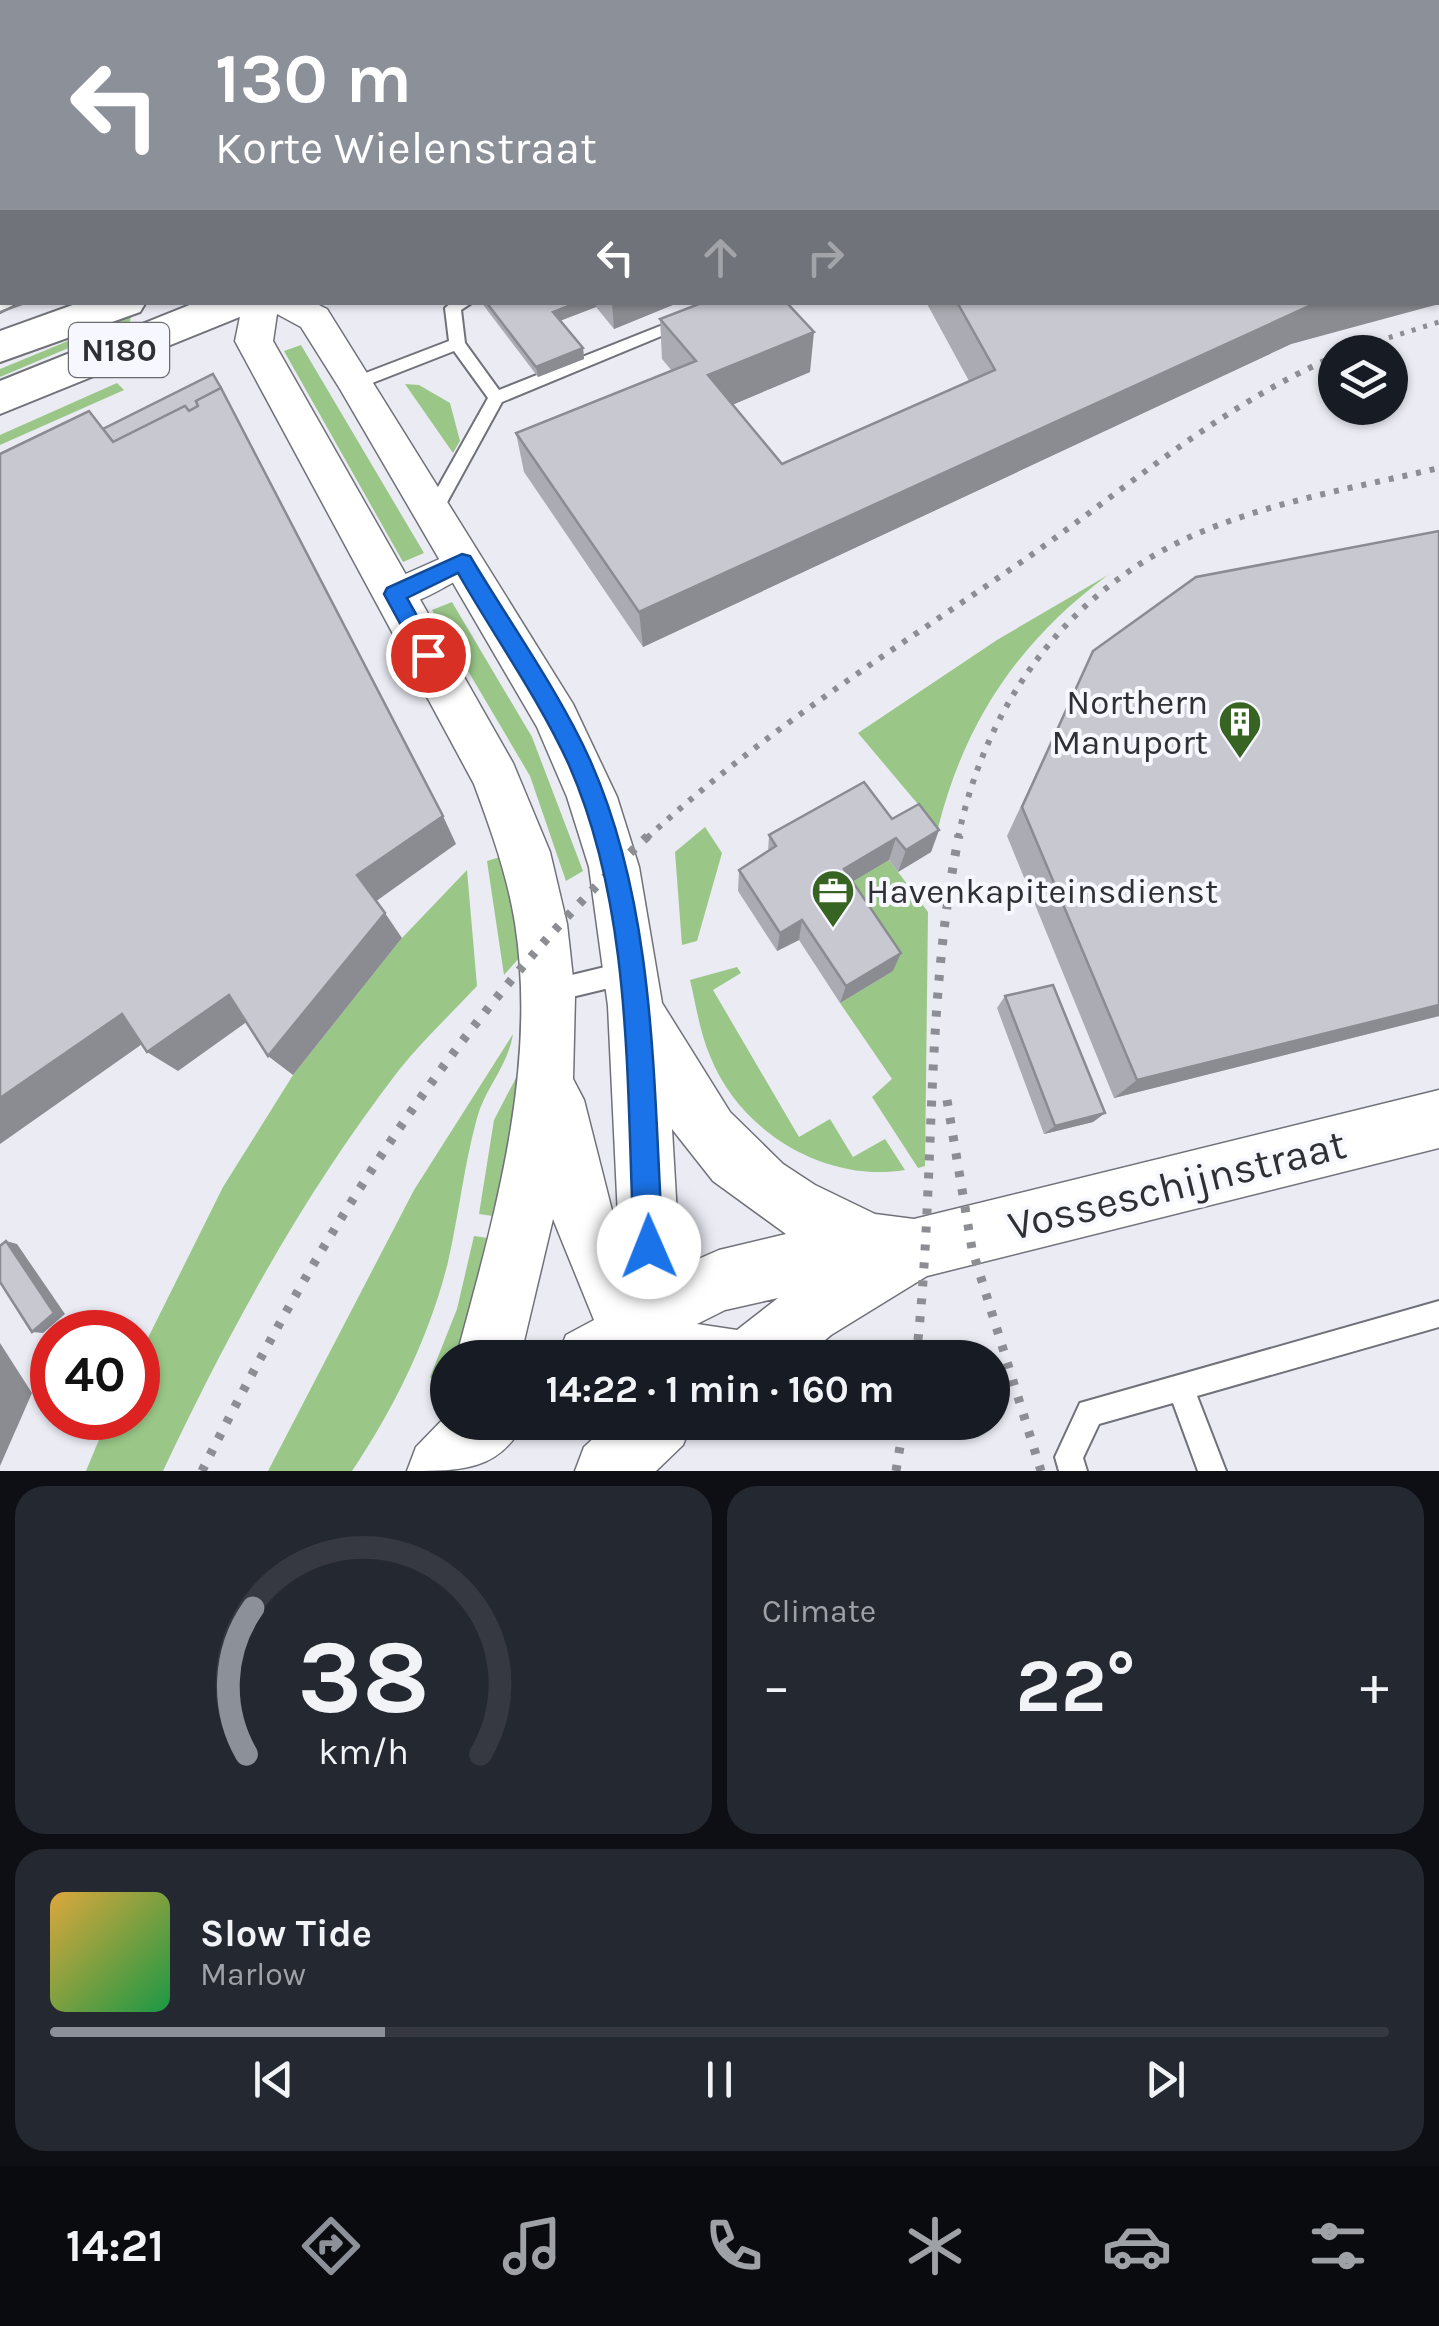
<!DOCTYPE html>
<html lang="en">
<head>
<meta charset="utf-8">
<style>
  :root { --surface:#171b24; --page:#242831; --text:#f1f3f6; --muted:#9ea1a6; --line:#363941; --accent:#8c9099 }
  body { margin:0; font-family:Karla,sans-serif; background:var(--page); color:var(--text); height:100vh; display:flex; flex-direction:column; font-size:38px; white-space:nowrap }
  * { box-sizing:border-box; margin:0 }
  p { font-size:32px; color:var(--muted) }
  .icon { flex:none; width:55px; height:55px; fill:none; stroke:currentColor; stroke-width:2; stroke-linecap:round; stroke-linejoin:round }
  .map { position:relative; height:1471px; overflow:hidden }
  .sheet { display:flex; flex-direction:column; gap:15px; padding:15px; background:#0d0f14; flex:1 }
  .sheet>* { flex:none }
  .top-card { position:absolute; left:0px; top:0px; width:1440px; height:305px; box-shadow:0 2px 8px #0004; background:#8c9099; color:#fff; overflow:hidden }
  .fabs { position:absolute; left:1318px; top:335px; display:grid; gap:20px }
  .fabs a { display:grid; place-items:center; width:90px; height:90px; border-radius:50%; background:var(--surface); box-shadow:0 2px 8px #0004; font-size:50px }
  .speed { position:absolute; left:30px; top:1310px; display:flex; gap:20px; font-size:50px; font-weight:700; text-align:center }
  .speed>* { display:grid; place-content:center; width:130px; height:130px; border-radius:50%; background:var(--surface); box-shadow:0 2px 8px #0004; line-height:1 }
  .speed .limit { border:15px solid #d22; background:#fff; color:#111 }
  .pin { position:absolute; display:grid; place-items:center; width:85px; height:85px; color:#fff; margin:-42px; border:5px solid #fff; border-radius:50%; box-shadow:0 2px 10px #0007 }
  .me { position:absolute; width:110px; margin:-55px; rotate:359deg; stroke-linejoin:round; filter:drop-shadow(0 0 8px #0008) }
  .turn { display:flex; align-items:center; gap:35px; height:210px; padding:0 50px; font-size:45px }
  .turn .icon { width:130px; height:130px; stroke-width:2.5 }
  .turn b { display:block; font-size:70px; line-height:85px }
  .lanes { display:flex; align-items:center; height:95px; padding:0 50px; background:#0003; justify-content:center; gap:50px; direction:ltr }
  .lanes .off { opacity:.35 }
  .big { font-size:75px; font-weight:700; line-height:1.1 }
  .sheet .tile { flex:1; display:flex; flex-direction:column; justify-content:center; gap:15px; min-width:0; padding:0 35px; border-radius:30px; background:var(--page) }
  .sheet .dial { align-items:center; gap:0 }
  .dial svg { height:260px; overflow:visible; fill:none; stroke:var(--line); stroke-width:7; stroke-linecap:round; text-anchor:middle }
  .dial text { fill:var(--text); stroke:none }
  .song { display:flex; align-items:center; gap:30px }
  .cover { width:120px; height:120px; border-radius:15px; background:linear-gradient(135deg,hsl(40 70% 55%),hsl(140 70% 35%)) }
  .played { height:10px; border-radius:5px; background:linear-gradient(90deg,var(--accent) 25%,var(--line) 25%) }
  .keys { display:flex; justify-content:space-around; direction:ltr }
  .heat { display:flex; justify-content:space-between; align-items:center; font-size:55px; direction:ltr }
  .sheet .tiles { flex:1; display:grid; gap:15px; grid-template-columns:1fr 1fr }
  .tile:last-child { grid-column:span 2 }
  .trip { position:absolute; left:430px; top:1340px; width:580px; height:100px; border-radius:50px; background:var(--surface); box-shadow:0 2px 8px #0004; font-weight:700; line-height:100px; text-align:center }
  .menu { display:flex; height:160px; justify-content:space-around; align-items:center; background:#090b0e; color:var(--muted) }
  .menu .icon { width:70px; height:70px }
  .menu .active { color:var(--accent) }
  .menu b { font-size:45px; color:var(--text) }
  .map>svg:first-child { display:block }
</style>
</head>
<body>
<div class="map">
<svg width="1439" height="1471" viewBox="0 0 1439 1471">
  <rect width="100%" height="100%" fill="#eaebf3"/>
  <g fill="#9ac788">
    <polygon points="311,0 1091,1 1199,0 1180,2 311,2"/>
    <polygon points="131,315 130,322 0,377 0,369"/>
    <polygon points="301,345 424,553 403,562 284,351"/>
    <polygon points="117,383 124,390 0,445 0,435"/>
    <polygon points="405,384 419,385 450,403 460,441 453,453"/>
    <path d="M1108 575C1019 641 965 721 938 828L858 733 997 640Z"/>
    <polygon points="452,602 532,737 583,871 566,881 530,776 432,610"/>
    <polygon points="705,827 722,853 697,941 682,945 675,852"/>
    <polygon points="503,856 520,957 504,975 487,861"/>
    <polygon points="889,860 928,912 925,1166 918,1168 872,1097 892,1079 840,1003 893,971 839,890"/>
    <path d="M467 870 477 986C451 1014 422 1041 399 1070 304 1193 229 1331 163 1471H86L108 1418H138V1358L223 1187 293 1075 402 938Z"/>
    <path d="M737 967 741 973 713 990 799 1137 830 1119 853 1157 885 1139 905 1170C825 1183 740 1132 710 1056 700 1033 696 1005 690 980Z"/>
    <path d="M513 1034C508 1066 485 1088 477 1118 464 1165 459 1214 448 1262 430 1335 394 1409 352 1471H268L414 1190Z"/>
    <polygon points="518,1074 506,1218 479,1214 494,1120"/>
    <polygon points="474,1236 501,1240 464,1357 448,1358 444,1395 430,1377 457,1309"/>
  </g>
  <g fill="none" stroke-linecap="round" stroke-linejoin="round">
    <g stroke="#707179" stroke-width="4">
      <g id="service">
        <polygon points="1439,49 1439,58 1438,58 1438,50"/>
        <polygon points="0,301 2,300 19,302 0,312"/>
        <polygon points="452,302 473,302 461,310 465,343 499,390 713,305 712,302 728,302 729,308 502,402 439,517 433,519 424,512 488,398 454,351 362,387 356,389 348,383 350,379 449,341 445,308"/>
        <polygon points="630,961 638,964 641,972 638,980 630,983 551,1002 543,999 540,991 543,983 551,980"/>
        <polygon points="1439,1301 1439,1327 1197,1396 1226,1471 1198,1471 1173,1403 1099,1424 1083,1458 1087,1471 1059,1471 1055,1457 1080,1403"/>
      </g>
    </g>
    <g stroke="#707179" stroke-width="3">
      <path id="minor" d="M462 549 474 553 479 562 474 571C449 583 410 613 383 604L378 594 383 584Z"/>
    </g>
    <g stroke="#707179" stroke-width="3">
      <g id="tertiary">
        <rect x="249" y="0" width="28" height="2"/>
        <path d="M243 302H313L327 309 573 704 617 797 639 867 662 1003 730 1112 783 1164 815 1185 875 1214 914 1219 1439 1090V1148L927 1276 831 1335 804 1358H557L566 1335 594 1320 553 1219 520 1358H456C494 1218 538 1069 515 923 507 874 491 830 474 784L235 341ZM277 314 301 327 340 389 537 727 567 797 589 867 608 1006 619 1238 584 1100 573 1079 575 996 567 924 550 852 513 763 273 341ZM672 1129 713 1181 786 1234 719 1250 680 1267ZM778 1298 737 1330 697 1324 725 1310Z"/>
        <path d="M448 1414V1422H524C500 1471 461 1471 407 1471L416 1447Z"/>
        <polygon points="611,1422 692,1422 683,1445 656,1471 575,1471 584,1447"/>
      </g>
    </g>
    <g stroke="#707179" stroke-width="4">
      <g id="primary">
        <rect x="1438" y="30" width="1" height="20"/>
        <polygon points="81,302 146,302 140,312 0,362 0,331"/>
        <polygon points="197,302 258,302 252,312 0,414 0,381"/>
      </g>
    </g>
    <use href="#service" fill="#fff" fill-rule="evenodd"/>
    <use href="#minor" fill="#fff" fill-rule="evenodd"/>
    <use href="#tertiary" fill="#fff" fill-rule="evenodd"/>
    <use href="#primary" fill="#fff" fill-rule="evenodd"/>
    <g stroke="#8d8e93" stroke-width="2.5">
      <polyline points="1308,2 1327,0"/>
      <polyline points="1367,2 1385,0"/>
      <polyline points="0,312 27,302"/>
    </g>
    <g stroke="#8d8e93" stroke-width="5" stroke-dasharray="4 8" stroke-linecap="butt">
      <polyline points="1343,352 1439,322"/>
      <polyline points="1325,360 1335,356"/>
    </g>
    <g stroke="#8d8e93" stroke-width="6" stroke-dasharray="5 9" stroke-linecap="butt">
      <path d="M647 838C763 731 897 648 1027 558 1127 488 1218 408 1331 358"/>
      <path d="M958 838C987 697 1075 581 1211 528 1284 499 1363 486 1439 468"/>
    </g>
    <g stroke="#8d8e93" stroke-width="9" stroke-dasharray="6 12" stroke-linecap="butt">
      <polyline points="947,1100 972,1249 1041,1471"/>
      <path d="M916 1358C936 1184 924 1007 959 835"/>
      <path d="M202 1471C319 1237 455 1014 649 835"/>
      <polyline points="896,1471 904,1422"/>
    </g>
  </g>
  <g fill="#abacb3">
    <polygon points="481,302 680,302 614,329 596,307 560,321 583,348 584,359 538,377"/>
    <polygon points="926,302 1438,302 1291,344 643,647 524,472 516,433 672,371 662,359 660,319 810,372 732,405 782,464 969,381"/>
    <polygon points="1093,651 1439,1016 1114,1098 1007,836"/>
    <polygon points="892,819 939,830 931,852 898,872 889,860 853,881 893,971 840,1003 799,940 777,951 738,891 739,870 768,852 769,835"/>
    <polygon points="1005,996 1105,1113 1093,1122 1044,1134 997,1008"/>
  </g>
  <g fill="#8b8c92">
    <polygon points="103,0 118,0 119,2 98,2"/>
    <polygon points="0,103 2,103 2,130 0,126"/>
    <polygon points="0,136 2,140 2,203 0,205"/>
    <polygon points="1438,271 1439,271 1439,304 1291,344 643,647 639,612 1313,304 1318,302 1438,302"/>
    <polygon points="579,302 596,302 596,307 554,323 553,312"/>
    <polygon points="612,302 680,302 614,329"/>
    <polygon points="814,332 810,372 708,415 708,375"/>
    <polygon points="583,348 584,359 538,377 536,367"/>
    <polygon points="443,816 456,844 375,902 357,875"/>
    <polygon points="939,830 931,852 898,872 906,850"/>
    <polygon points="896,838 889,860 839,890 844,869"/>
    <polygon points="385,913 402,938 293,1075 268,1056"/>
    <polygon points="802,920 799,940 777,951 780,933"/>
    <polygon points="901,953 893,971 840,1003 846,986"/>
    <polygon points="229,995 255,1016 178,1071 147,1052"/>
    <polygon points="1439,1005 1439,1016 1114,1098 1137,1080"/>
    <polygon points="122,1014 155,1035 0,1144 0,1098"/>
    <polygon points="1105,1113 1093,1122 1044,1134 1055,1126"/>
    <polygon points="6,1241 17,1244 65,1314 43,1333 32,1332"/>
    <polygon points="0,1343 32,1393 0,1466"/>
  </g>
  <g fill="#c7c8d0" stroke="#8b8c92" stroke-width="2.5">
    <polygon points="15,0 103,0 98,2 14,2"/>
    <rect x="1438" y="78" width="1" height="193"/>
    <polygon points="2,82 2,103 0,103 0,83"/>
    <polygon points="486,302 579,302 553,312 583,348 536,367"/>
    <polygon points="704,302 786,302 814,332 708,375 782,464 995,370 957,302 1318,302 639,612 516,433 696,361 660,319"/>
    <polygon points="213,374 221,388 196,401 198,406 189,411 185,406 113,442 103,429"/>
    <polygon points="221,388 443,816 357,875 385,913 268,1056 229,995 147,1052 122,1014 0,1098 0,454 89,411 113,442 185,406 189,411 198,406 196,401"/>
    <polygon points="1439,531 1439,1005 1137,1080 1022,807 1093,651 1196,577"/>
    <polygon points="864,782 892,819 919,804 939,830 906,850 896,838 844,869 901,953 846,986 802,920 780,933 739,870 776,846 769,835"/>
    <polygon points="1053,985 1105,1113 1055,1126 1005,996"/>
    <polygon points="6,1241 54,1313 32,1332 0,1282 0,1246"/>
  </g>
  <path fill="#1a73e8" stroke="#114b97" stroke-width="2.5" d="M462 554 470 556C508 620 560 693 590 760 657 910 653 1086 663 1247L659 1258 649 1262 638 1258 634 1247C626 1089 634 913 569 765 539 699 494 636 458 573L407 598 439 655 428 664 421 662 384 594 387 588Z"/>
  <defs>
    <g id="building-pin" transform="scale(2.25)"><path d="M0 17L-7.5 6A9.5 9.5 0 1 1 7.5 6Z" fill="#386423" stroke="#f7f8ff"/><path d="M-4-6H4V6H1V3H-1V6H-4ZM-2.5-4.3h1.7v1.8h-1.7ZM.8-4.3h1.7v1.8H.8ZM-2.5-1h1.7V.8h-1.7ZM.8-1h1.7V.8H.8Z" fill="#fff"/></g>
    <g id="office-pin" transform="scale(2.25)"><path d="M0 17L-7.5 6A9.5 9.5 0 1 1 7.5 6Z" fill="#386423" stroke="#f7f8ff"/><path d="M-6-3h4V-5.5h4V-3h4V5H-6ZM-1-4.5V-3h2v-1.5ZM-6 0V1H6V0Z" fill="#fff"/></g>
  </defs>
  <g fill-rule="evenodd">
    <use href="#building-pin" x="1240" y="722"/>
    <use href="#office-pin" x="833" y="891"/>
  </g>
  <g text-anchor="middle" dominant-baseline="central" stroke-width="8" stroke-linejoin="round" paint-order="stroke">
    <rect fill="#f7f8ff" stroke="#6b6c70" stroke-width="2.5" x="69" y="323" width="100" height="54" rx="8"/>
    <g font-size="32" font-weight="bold" fill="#2f3033">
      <text x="119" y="350">N180</text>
    </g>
    <g font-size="35" fill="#2f3033" stroke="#f7f8ff" text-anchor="end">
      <text x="1208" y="702">Northern<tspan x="1208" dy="40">Manuport</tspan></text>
      <text x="866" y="891" text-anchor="start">Havenkapiteinsdienst</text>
    </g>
    <g font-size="42" fill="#2f3033" stroke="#f7f8ff">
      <text transform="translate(1177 1185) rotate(-14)">Vosseschijnstraat</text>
    </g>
  </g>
</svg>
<div class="fabs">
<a><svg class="icon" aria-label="layers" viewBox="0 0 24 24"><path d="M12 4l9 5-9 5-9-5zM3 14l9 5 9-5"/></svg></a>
</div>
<div class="speed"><div class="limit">40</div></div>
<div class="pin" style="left:428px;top:655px;background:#d93025"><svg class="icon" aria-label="arrive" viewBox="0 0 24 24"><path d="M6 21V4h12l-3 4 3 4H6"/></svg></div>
<svg class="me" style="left:649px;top:1247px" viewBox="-20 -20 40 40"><circle r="19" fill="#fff"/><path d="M0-13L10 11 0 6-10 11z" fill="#1a73e8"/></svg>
<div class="trip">14:22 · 1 min · 160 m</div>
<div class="top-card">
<div class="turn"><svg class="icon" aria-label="left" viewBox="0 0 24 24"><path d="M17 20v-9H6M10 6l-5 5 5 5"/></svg><div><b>130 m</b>Korte Wielenstraat</div></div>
<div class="lanes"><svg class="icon" aria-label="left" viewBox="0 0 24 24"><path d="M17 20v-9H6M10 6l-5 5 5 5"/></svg><svg class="icon off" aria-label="ahead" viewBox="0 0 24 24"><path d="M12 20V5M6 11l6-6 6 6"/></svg><svg class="icon off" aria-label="right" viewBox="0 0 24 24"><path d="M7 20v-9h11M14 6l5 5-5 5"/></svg></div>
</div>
</div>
<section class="sheet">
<div class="tiles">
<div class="tile dial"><svg viewBox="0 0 100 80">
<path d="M14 69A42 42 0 1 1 86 69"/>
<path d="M14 69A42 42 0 0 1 16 24" stroke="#8c9099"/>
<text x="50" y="56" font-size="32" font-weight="700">38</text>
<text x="50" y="72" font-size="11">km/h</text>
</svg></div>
<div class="tile"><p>Climate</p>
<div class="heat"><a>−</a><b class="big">22°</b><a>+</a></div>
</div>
<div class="tile">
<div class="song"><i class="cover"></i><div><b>Slow Tide</b><p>Marlow</p></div></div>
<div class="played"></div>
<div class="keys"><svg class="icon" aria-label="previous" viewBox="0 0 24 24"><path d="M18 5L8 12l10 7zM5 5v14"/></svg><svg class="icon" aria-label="pause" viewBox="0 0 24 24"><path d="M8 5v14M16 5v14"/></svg><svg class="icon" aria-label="next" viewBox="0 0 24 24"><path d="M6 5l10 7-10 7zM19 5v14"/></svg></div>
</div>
</div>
</section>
<nav class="menu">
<b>14:21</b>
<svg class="icon active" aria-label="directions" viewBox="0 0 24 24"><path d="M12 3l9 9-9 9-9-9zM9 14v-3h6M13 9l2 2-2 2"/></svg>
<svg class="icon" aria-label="music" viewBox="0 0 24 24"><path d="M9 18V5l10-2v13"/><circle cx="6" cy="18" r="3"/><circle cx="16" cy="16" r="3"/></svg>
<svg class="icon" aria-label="phone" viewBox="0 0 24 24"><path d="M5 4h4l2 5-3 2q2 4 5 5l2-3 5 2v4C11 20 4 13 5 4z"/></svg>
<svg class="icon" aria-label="climate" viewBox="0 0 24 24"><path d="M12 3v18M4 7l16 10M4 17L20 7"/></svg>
<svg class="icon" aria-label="car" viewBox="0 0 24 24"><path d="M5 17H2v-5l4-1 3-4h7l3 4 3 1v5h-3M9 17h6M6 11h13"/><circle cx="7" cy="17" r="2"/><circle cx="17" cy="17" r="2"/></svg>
<svg class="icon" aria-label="filters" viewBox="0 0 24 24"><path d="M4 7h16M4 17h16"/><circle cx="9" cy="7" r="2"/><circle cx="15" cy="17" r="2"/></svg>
</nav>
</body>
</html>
